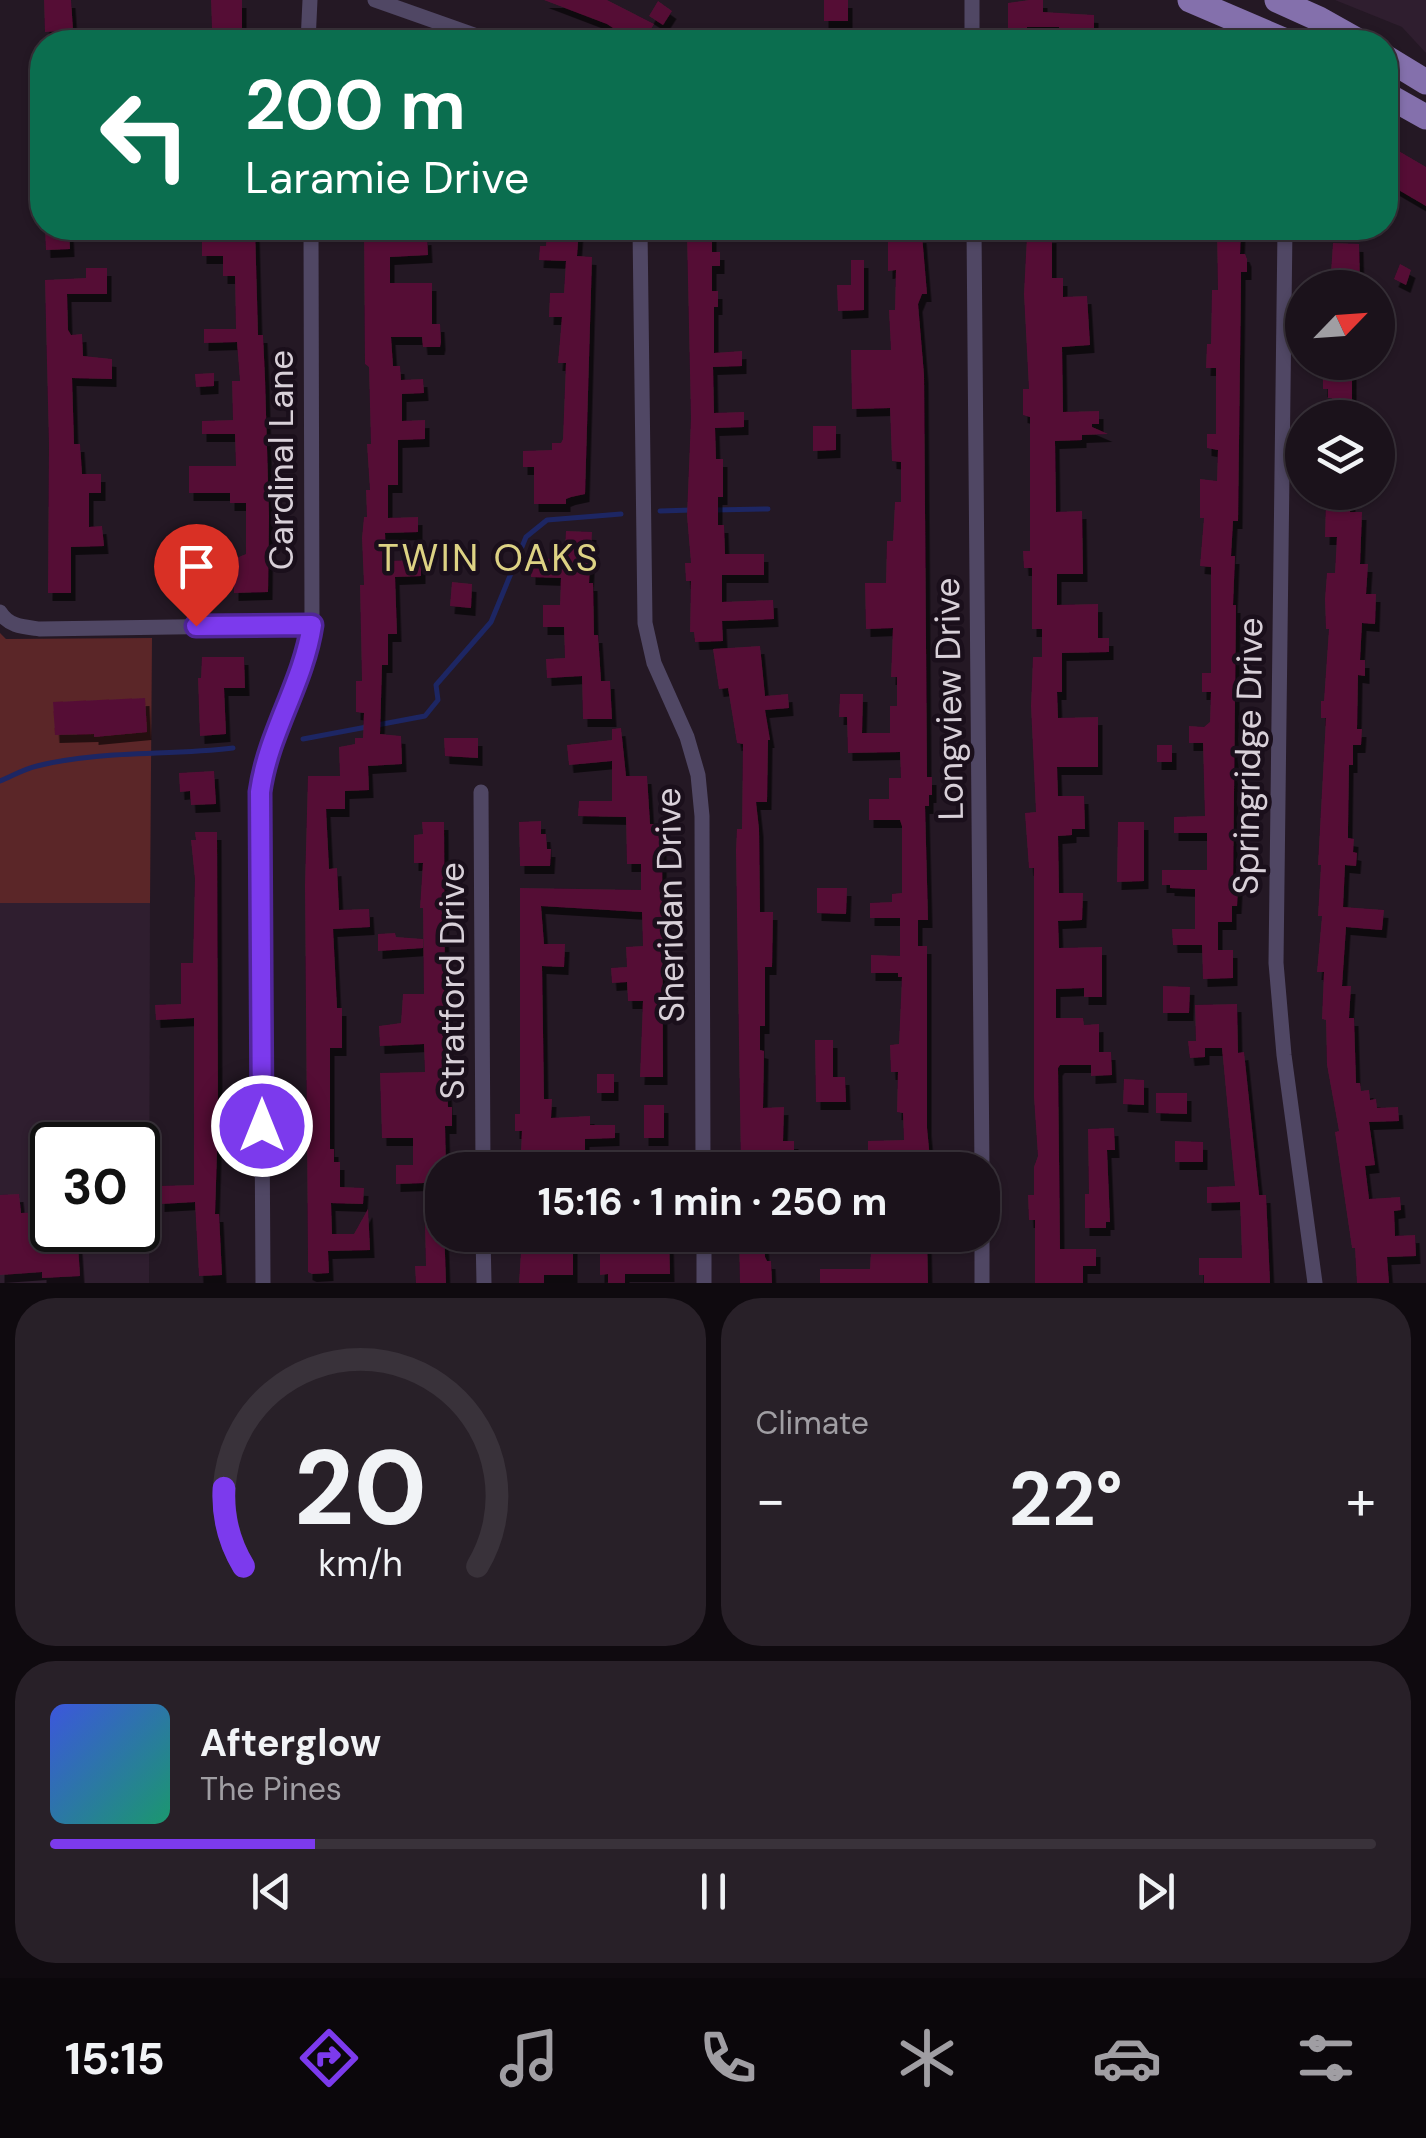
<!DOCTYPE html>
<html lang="en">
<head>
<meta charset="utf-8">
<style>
  :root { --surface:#1b121b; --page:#282028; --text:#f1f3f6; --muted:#a09ea3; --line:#39323a; --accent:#7c3aed }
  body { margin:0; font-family:"DM Sans",sans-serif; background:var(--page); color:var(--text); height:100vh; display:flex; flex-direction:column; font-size:38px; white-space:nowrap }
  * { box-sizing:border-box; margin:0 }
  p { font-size:32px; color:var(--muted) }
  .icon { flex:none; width:55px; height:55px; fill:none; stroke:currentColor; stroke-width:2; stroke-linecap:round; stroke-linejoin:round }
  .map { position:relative; height:1283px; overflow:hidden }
  .panel { display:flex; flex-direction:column; gap:15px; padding:15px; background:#0f0a0f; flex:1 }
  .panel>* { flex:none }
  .hud { position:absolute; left:30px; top:30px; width:1368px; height:210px; border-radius:40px; box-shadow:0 2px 8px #0004,0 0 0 2px var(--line); background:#0b6e4f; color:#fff; overflow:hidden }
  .needle { width:65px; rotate:65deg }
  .tools { position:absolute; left:1285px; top:270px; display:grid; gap:20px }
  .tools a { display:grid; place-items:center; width:110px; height:110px; border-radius:50%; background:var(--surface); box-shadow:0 2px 8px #0004,0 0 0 2px var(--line); font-size:50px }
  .speed { position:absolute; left:30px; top:1122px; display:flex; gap:20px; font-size:50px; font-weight:700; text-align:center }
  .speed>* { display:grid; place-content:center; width:130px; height:130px; border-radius:50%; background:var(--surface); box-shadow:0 2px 8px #0004,0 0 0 2px var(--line); line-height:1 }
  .speed .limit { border:5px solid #111; border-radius:15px; background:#fff; color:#111 }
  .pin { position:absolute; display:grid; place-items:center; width:85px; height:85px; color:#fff; margin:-102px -42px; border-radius:50% 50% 50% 0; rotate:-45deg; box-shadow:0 0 10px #0007 }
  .pin .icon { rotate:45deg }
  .me { position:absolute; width:110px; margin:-55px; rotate:0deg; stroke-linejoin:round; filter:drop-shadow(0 0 8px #0008) }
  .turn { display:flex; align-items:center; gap:35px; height:210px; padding:0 50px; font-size:45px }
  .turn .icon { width:130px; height:130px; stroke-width:2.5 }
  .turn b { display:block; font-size:70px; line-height:85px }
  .big { font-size:75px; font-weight:700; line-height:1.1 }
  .panel .widget { flex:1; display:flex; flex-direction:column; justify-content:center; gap:15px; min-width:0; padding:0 35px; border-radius:40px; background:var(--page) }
  .panel .dial { align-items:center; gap:0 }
  .dial svg { height:260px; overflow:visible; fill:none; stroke:var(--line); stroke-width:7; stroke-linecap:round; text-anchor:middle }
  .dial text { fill:var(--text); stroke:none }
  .song { display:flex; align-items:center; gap:30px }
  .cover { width:120px; height:120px; border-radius:15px; background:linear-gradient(135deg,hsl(230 70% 55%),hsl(160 70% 35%)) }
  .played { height:10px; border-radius:5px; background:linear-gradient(90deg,var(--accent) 20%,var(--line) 20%) }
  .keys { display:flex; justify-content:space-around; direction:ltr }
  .heat { display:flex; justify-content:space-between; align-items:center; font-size:55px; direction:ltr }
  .panel .tiles { flex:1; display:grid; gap:15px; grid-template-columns:1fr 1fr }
  .widget:last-child { grid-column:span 2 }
  .trip { position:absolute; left:425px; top:1152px; width:575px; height:100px; border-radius:40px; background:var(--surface); box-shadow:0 2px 8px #0004,0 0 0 2px var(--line); font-weight:700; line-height:100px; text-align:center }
  .tabs { display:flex; height:160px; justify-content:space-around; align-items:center; background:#0b070b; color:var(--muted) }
  .tabs .icon { width:70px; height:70px }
  .tabs .on { color:var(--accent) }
  .tabs b { font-size:45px; color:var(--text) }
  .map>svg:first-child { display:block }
</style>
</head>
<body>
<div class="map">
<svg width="1426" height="1283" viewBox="0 0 1426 1283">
  <defs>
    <filter id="shadow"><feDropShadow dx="4.5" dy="8" stdDeviation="0" flood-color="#0009"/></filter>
  </defs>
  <rect width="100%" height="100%" fill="#241824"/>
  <g fill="#2f1e2f" fill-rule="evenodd">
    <polygon points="1335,0 1426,0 1426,53 1402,27"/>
    <path d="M0 903H150L149 1283H0ZM52 1145H138V1230H52Z"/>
  </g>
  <polygon fill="#5b2628" points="0,633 6,639 152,638 150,903 0,903"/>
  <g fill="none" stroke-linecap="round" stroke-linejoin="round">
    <g stroke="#1d2663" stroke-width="5">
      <polyline points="713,510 768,509"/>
      <polyline points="660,511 692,510"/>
      <polyline points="303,739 425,716 438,700 436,685 491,622 526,537 547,520 621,514"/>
      <path d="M0 781C12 776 24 769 37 766 100 750 169 756 233 748"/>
    </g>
  </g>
  <g fill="#551035" filter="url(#shadow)">
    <polygon points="44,0 71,0 73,30 45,32"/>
    <polygon points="211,0 242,0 242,42 221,42 221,28 212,28"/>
    <polygon points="544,0 607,0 654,24 643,42 623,42 627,37 607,24"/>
    <rect x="824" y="0" width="24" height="21"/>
    <polygon points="1029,0 1043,0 1043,12 1094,15 1094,39 1059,39 1059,27 1027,27 1027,40 1008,40 1008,3"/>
    <polygon points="658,1 672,11 663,25 649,16"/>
    <polygon points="1385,147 1395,153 1397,150 1426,167 1426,206 1385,182"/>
    <polygon points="45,228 69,228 70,249 46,250"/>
    <polygon points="230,228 255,228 258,335 263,335 265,379 269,516 268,592 234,593 234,559 246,554 246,503 230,503 230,493 189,493 189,466 236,466 235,434 202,434 202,421 233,420 232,381 240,381 237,342 204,343 204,329 236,329 235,276 223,276 223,256 202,256 202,236 230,236"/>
    <polygon points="364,228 386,228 386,239 427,237 428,255 390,257 390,283 432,283 432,324 440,324 441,342 440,347 423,347 422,337 391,337 393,366 400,366 401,380 423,379 424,393 402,394 402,421 425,420 425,439 398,440 398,485 388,485 388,518 418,517 418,532 385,533 386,561 421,560 421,576 395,577 397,634 388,634 388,665 382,665 380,734 401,736 402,764 368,766 369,790 345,791 345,809 326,809 329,869 337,868 339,910 369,909 370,927 333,929 337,1008 342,1008 342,1048 330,1048 330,1149 334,1149 334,1162 340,1162 340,1187 364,1188 363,1204 331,1203 332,1234 354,1234 368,1209 370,1250 328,1251 329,1273 312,1274 308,1272 308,1257 305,885 308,776 340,776 339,747 355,744 355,738 363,738 364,713 356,712 356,681 362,681 360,585 364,585 362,538 364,517 367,517 366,490 370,490 367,444 371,444 369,367 365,364"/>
    <polygon points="547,228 579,228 577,256 592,257 585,494 571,497 566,499 566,504 534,504 534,467 523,467 523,451 552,450 552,443 561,443 563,439 566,363 558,363 562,317 549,317 550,293 564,293 566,261 539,260 540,246 546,246"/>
    <polygon points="1217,228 1241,228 1240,254 1245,254 1247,259 1247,272 1241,272 1241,281 1238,521 1233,521 1231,556 1235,556 1233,605 1236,605 1233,887 1238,887 1237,906 1232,906 1232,922 1218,922 1218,950 1233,950 1233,978 1203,979 1202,945 1173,945 1172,929 1195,929 1195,889 1170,888 1170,885 1162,885 1162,870 1207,870 1207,833 1174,833 1174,817 1205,816 1203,743 1189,743 1189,726 1204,727 1210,722 1211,692 1202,692 1202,673 1211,673 1211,567 1200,566 1204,518 1200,518 1200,479 1217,481 1218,450 1207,448 1207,434 1216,434 1216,368 1206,368 1207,344 1211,344 1212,290 1218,290"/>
    <polygon points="687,234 712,234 712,252 720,252 720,266 712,266 712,291 718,291 718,307 714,307 714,353 742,351 742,366 713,367 714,413 744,412 744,427 715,428 716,459 723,459 723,497 718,497 718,525 724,525 725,554 764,554 764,575 722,575 722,602 773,600 774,619 722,621 723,641 695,642 694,632 690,632 691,581 686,581 685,563 691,563 687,516 691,418"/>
    <polygon points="922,235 927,294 922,294 918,304 924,375 927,777 932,777 932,795 929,795 929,806 925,806 928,920 918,920 918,946 927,946 927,1128 931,1170 905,1170 901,1169 901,1153 868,1153 868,1141 904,1140 903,1113 897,1112 898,1072 891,1072 890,1045 899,1044 902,977 898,977 898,973 871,973 871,955 900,956 900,918 870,918 870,903 892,902 892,894 902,893 902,826 900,820 869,820 869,799 889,799 889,778 901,778 900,752 848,753 847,717 839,717 840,694 863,694 862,733 890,733 890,706 897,706 897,677 891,677 893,628 866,629 865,583 886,583 887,541 893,541 895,502 901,502 901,462 892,461 890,408 852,409 851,350 891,350 889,310 895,310 896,270 888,271 888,236"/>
    <polygon points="1052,235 1052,278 1063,278 1063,297 1087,296 1090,345 1062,347 1063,412 1099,411 1099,424 1092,424 1092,427 1108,434 1082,435 1082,440 1055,441 1056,512 1082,511 1083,574 1057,574 1057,605 1098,604 1098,638 1109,638 1109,652 1062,653 1062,692 1057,692 1058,718 1098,717 1098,767 1057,767 1058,796 1084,796 1085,829 1072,829 1072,835 1058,836 1059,893 1083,893 1082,920 1058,921 1059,948 1102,947 1102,997 1084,997 1084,988 1056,989 1056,1018 1083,1018 1084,1025 1099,1024 1099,1052 1111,1052 1112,1075 1091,1076 1091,1065 1060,1065 1058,1068 1060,1249 1096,1249 1096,1266 1083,1266 1083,1283 1035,1283 1035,1220 1029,1220 1028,1195 1034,1195 1034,1167 1038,1156 1034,1097 1034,868 1029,868 1025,813 1036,812 1031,706 1033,657 1042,657 1042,629 1032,629 1032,568 1024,568 1023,551 1030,551 1030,417 1023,415 1023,389 1029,389 1024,294 1027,236"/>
    <polygon points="1333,243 1359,244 1360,288 1330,288"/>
    <polygon points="851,260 864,260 864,310 838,311 837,285 851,285"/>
    <polygon points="1400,264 1411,270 1406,285 1394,279"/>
    <polygon points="86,268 107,268 107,294 67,294 68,330 71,335 82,334 83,356 112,359 112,379 72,378 74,444 80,444 82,474 101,474 101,493 89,493 89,527 102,526 104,546 71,547 71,593 48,593 49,445 45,280 86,278"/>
    <polygon points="1328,363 1352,363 1352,418 1332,418 1332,398 1328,398 1328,389 1323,389 1323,373 1328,373"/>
    <polygon points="214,373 214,386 196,387 195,374"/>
    <polygon points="813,426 836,426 836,450 813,451"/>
    <polygon points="1326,501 1351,501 1350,512 1362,512 1360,564 1368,564 1366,594 1376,594 1375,624 1362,623 1360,660 1365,660 1365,676 1358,675 1357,729 1362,729 1361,745 1353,745 1353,765 1349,765 1348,827 1348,838 1354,839 1353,852 1357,853 1356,866 1345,865 1343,907 1384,910 1382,930 1346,927 1342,986 1351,986 1349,1018 1354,1018 1356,1083 1360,1083 1361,1091 1369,1090 1370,1100 1376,1099 1377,1108 1398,1107 1399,1121 1369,1122 1375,1165 1365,1166 1369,1199 1400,1197 1401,1210 1394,1211 1395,1236 1415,1235 1416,1256 1387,1257 1389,1283 1357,1283 1355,1248 1352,1248 1335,1132 1339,1131 1327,1065 1326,1020 1322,1019 1324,972 1317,972 1322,916 1318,916 1321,865 1318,865 1326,718 1321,718 1321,701 1324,701 1329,629 1326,629 1325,599 1327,573 1335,573 1337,537 1325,537"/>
    <polygon points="566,531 592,532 589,583 593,583 594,635 598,635 601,681 610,681 612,719 583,719 582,676 547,678 546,659 565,658 564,627 543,627 543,605 560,605 561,578 531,577 531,558 557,559 558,549 565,549"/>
    <polygon points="452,582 472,584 471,608 450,606"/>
    <polygon points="760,646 765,696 788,694 789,708 765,710 770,740 768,740 767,802 756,802 759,829 760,912 773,912 772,967 765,967 765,1026 760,1026 760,1050 764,1051 763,1108 784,1107 783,1141 794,1141 794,1160 766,1159 764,1170 741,1170 736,850 737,829 742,829 743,744 737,743 728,688 719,689 713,649"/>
    <polygon points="202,657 244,657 245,688 224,688 226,734 200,736 198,678 201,678"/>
    <polygon points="145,698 147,732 94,737 94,734 55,735 53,702"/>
    <polygon points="621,728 626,776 647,776 650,824 662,824 663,1077 640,1077 643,1001 628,1001 627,982 612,983 611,968 627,967 626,947 643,946 642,912 541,906 544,944 565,944 564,967 542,966 544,1099 552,1099 551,1118 590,1116 590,1125 615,1125 615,1138 585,1139 585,1170 520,1170 522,1131 515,1131 515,1114 520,1114 520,888 641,890 641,864 627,864 626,817 578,816 579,801 612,801 612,761 569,765 567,745 612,740 612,729"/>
    <polygon points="444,738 478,738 478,758 445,756"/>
    <rect x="1157" y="745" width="15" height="17"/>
    <polygon points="214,771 216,804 191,805 190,791 180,792 179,773"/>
    <polygon points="541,821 541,834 546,834 547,849 551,849 550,866 520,866 519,822"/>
    <polygon points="422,822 444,822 445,1007 445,1015 451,1015 451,1033 445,1035 448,1107 452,1107 452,1126 445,1126 446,1170 442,1170 446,1283 416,1283 415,1266 426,1266 424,1183 396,1184 396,1165 413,1165 413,1138 382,1138 380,1073 425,1072 424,1044 380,1046 379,1026 401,1023 403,994 424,994 423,908 420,908 423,863 414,863 414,835 423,834"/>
    <polygon points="1118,822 1144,822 1144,881 1117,882"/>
    <polygon points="195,832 217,832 218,1120 215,1214 219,1214 222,1275 199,1276 195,1202 160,1204 160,1186 194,1185 194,1018 156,1020 155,1005 181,1004 181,963 193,963 195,879 191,840 196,840"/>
    <polygon points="817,888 847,888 846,914 817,913"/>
    <polygon points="395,933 396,937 423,939 423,948 378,951 378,934"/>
    <polygon points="1163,986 1190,987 1189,1013 1163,1013"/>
    <polygon points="1237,1004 1238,1053 1244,1052 1259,1195 1266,1195 1270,1283 1204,1283 1204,1275 1199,1275 1199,1258 1242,1258 1241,1227 1240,1202 1207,1203 1207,1187 1235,1186 1222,1048 1205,1048 1205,1057 1190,1058 1188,1041 1196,1041 1195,1005"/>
    <polygon points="815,1040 833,1040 833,1077 845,1077 846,1102 816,1102"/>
    <rect x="597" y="1074" width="17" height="19"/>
    <polygon points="1124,1079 1144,1080 1144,1105 1123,1104"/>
    <polygon points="1156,1093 1187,1093 1187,1114 1156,1113"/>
    <rect x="644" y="1105" width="20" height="33"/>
    <polygon points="1114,1128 1115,1150 1107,1150 1110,1222 1106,1222 1106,1228 1085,1228 1085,1194 1089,1194 1088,1129"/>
    <polygon points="1175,1141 1203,1142 1203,1162 1175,1162"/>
    <polygon points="19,1194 21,1213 52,1212 52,1230 77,1230 80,1276 42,1278 42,1272 0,1275 0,1195"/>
    <polygon points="600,1235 624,1235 624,1242 651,1242 651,1235 669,1235 670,1274 625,1274 625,1283 608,1283 608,1274 600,1275"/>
    <polygon points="739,1235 764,1235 765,1257 767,1261 771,1261 772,1283 740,1283"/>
    <polygon points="902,1235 927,1235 928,1283 820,1283 820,1269 870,1269 871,1248 902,1248"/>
    <polygon points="522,1236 543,1236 544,1244 573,1244 573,1275 544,1275 544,1283 519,1283"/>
  </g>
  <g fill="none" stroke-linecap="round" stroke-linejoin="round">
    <g stroke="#504764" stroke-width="15">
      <polyline points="375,0 494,42"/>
      <polyline points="972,0 972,42"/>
      <polyline points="308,42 310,0"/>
      <polyline points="640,228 645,623 654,663 687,737 698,775 702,816 703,1170"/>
      <polyline points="974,228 982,1170"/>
      <polyline points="1285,228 1276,963 1284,1055 1315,1283"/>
      <path d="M0 612C9 627 25 627 40 629L312 625"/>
      <polyline points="481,792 483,1170"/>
      <polyline points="483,1235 484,1283"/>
      <polyline points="704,1235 704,1283"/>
      <polyline points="982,1235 982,1283"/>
      <path d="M263 1283 260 792C268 733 303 684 312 625L311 228"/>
    </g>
    <g stroke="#8470ac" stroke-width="25">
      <polyline points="1190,0 1288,42"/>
      <polyline points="1277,0 1319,19 1360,42"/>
      <polyline points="1385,57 1426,82"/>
      <polyline points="1385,94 1426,117"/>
    </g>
  </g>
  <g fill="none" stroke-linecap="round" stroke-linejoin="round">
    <g stroke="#51269a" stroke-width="25">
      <path id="route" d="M196 626 312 625C303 684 268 733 260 792L262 1126"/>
    </g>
    <use href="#route" stroke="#7c3aed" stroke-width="18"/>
  </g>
  <g text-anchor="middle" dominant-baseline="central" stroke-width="9" stroke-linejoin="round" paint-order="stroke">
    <g font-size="35" fill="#d8d0d8" stroke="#1a0f1b">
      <text transform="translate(281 460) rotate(-90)">Cardinal Lane</text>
      <text transform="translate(949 699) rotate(-91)">Longview Drive</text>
      <text transform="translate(1248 756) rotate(-89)">Springridge Drive</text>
      <text transform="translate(670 905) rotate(-91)">Sheridan Drive</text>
      <text transform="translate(452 981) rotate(-90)">Stratford Drive</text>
    </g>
    <g font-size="38" letter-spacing="2.5" fill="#ddd284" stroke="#1a0f1b">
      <text x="489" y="558">TWIN OAKS</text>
    </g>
  </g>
</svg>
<div class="tools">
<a><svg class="needle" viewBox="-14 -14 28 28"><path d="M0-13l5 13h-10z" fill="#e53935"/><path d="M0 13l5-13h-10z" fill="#a09ea3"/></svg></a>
<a><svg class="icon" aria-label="layers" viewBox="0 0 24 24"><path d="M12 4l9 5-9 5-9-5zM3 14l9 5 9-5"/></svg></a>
</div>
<div class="speed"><div class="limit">30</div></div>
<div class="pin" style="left:196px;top:626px;background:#d93025"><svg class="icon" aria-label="arrive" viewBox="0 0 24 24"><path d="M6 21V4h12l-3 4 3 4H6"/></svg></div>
<svg class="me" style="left:262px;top:1126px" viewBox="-20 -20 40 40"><circle r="17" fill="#7c3aed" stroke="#fff" stroke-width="3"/><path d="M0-11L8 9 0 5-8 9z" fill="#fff"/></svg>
<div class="trip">15:16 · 1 min · 250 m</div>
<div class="hud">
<div class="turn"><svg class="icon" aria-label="left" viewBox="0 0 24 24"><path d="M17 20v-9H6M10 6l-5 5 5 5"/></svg><div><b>200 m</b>Laramie Drive</div></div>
</div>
</div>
<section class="panel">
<div class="tiles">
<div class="widget dial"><svg viewBox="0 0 100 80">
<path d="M14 69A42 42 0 1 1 86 69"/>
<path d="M14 69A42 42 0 0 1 8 45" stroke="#7c3aed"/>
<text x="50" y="56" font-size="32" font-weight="700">20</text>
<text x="50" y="72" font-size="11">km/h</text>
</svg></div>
<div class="widget"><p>Climate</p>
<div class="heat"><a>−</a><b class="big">22°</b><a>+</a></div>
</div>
<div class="widget">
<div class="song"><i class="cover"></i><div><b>Afterglow</b><p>The Pines</p></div></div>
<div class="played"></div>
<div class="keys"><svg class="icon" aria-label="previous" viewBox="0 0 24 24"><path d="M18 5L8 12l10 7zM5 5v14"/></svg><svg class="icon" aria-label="pause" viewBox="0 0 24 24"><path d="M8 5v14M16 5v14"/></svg><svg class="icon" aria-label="next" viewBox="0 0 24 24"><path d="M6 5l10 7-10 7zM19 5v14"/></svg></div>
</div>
</div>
</section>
<nav class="tabs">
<b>15:15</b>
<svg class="icon on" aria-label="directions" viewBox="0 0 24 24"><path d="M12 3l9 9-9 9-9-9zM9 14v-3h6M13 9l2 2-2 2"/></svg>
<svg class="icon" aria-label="music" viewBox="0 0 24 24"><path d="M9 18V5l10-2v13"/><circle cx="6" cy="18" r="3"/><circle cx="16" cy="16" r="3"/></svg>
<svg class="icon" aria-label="phone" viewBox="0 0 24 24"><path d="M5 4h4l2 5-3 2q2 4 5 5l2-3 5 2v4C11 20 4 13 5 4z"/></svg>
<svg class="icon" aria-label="climate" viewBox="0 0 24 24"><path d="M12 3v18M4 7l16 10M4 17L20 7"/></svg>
<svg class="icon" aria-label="car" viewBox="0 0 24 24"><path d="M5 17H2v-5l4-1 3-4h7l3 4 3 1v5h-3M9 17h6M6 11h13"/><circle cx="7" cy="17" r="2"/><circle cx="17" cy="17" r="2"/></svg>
<svg class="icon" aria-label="filters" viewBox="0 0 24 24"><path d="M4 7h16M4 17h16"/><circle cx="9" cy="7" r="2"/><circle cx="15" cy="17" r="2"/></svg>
</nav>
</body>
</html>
